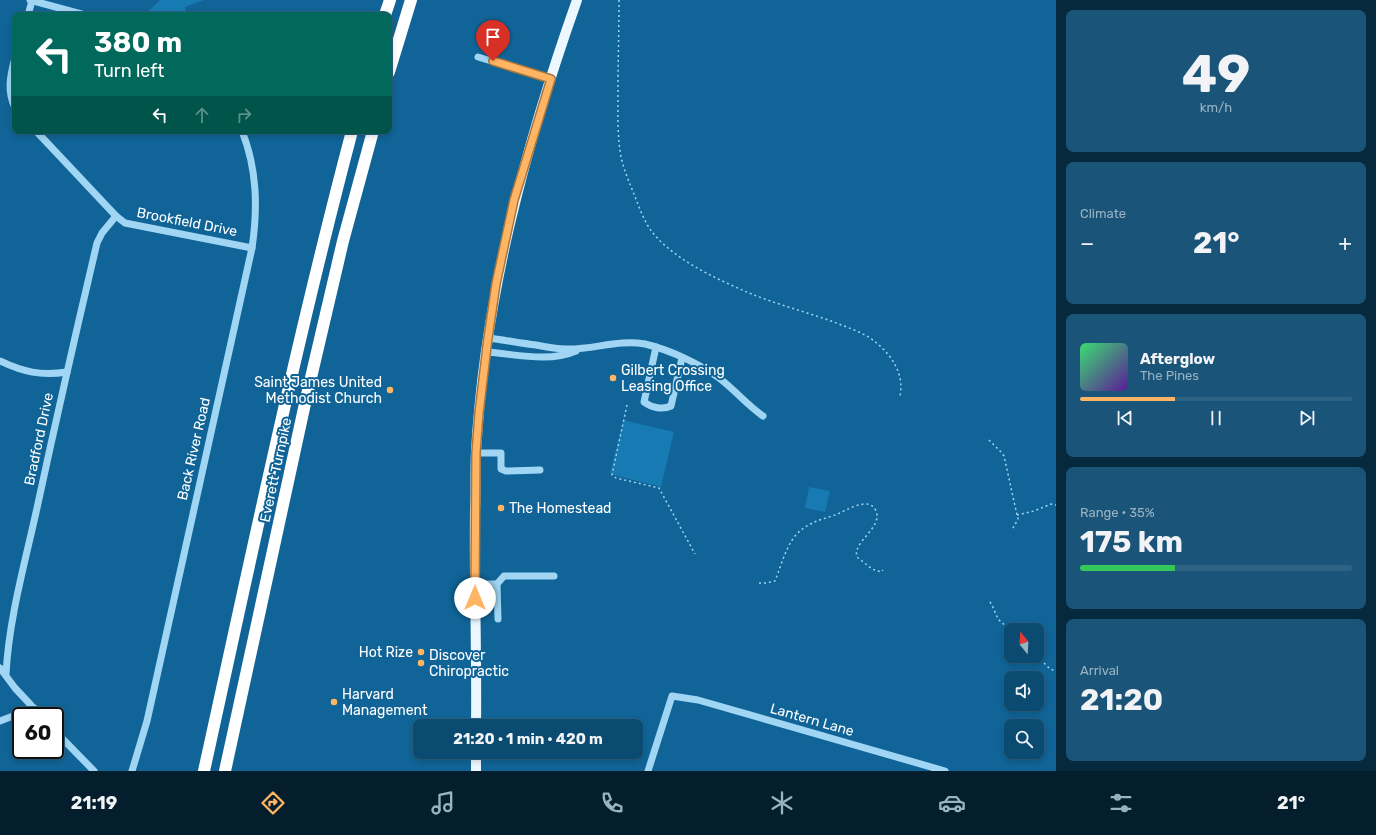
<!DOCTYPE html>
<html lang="en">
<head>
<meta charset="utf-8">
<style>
  :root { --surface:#0c4b71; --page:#1a5579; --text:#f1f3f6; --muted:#9ab3c3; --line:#2c6384; --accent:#ffb563 }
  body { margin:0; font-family:Rubik,sans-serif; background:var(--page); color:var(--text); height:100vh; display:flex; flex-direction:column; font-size:15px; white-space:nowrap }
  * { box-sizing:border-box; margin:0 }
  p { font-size:13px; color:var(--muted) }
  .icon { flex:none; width:22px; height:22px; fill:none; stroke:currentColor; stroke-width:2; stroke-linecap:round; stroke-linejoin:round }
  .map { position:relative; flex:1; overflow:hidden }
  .sheet { display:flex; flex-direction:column; gap:10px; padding:10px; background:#07293e; width:320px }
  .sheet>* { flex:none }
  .banner { position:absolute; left:12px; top:12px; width:380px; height:122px; border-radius:8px; box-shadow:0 2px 6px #0003,0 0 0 1px var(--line); background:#00695c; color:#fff; overflow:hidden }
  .needle { width:26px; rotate:342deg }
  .buttons { position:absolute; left:1004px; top:623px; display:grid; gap:8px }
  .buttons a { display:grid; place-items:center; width:40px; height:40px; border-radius:8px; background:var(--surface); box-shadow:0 2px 6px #0003,0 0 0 1px var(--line); font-size:20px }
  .speed { position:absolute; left:12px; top:707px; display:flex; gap:8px; font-size:20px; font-weight:700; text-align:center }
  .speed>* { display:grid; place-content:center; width:52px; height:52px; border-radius:50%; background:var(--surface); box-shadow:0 2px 6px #0003,0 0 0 1px var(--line); line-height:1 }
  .speed .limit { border:2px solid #111; border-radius:6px; background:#fff; color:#111 }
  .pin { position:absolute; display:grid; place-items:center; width:34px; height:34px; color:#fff; margin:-41px -17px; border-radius:50% 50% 50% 0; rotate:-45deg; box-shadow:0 0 4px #0007 }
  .pin .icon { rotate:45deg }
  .me { position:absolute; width:44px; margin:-22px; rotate:0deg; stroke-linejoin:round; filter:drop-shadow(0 0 3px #0008) }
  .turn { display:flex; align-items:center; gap:14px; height:84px; padding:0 16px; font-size:18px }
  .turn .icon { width:52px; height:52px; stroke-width:2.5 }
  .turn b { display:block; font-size:28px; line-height:34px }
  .lanes { display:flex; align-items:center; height:38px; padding:0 16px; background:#0003; justify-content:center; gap:20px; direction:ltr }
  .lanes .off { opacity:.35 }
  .big { font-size:30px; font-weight:700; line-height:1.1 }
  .sheet .card { flex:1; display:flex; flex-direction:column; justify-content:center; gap:6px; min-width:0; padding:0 14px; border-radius:8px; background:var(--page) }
  .sheet .dial { align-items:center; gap:0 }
  .dial b { font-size:52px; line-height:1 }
  .song { display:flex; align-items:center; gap:12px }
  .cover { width:48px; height:48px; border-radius:6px; background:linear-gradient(135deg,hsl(140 70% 55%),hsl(270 70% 35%)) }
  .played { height:4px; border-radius:2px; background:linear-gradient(90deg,var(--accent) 35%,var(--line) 35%) }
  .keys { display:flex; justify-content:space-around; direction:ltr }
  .heat { display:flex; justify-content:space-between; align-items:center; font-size:22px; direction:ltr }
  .charge { height:6px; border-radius:3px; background:linear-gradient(90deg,#34c759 35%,var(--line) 0) }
  .trip { position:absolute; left:413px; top:719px; width:230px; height:40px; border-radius:8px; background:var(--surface); box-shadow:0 2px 6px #0003,0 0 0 1px var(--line); font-weight:700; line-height:40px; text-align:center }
  .menu { display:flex; height:64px; justify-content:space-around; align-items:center; background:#051e2d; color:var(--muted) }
  .menu .icon { width:28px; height:28px }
  .menu .active { color:var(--accent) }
  .menu b { font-size:18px; color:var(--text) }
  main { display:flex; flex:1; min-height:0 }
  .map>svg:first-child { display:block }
</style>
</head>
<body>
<main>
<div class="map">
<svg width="1056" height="771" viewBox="0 0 1056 771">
  <rect width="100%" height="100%" fill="#106497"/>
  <g fill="#177ab2">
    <polygon points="160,0 204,0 185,7 187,15 144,15"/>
    <polygon points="623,420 674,432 661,487 610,474"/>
    <polygon points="809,487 830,491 825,512 805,508"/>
  </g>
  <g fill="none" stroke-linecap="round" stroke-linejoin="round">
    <g stroke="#a0d6f4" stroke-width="1.5" stroke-dasharray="2 3" stroke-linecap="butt">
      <path d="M619 0C619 30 618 60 618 91 618 113 617 135 621 157 624 170 629 182 634 194 639 207 644 221 652 232 676 261 715 278 749 293 776 304 806 312 834 322 846 327 859 331 870 338 889 351 905 372 900 396"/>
      <polyline points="635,366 643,368"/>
      <polyline points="627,405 612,475 616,478 659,488 695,554"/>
      <polyline points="989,440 1000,451 1004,456 1017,515 1018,519 1012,530"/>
      <polyline points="1017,515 1034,511 1051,504 1056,505"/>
      <path d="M759 583H766L775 581C781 566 785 549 795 536 806 523 820 520 835 515 846 511 869 495 876 511 883 528 852 542 857 557L872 569 881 572 883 570"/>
      <polyline points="990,602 992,605 998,619 1011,631"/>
      <polyline points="1037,656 1050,669 1056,671"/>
    </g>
    <g stroke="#a0d6f4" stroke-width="7">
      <polyline points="30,0 85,15"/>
      <polyline points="28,15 32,1"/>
      <polyline points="478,57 551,79"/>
      <path d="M15 58C10 76 7 91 15 108"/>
      <polyline points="36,131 116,216 125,223 252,248"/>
      <path d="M488 338C504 340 520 343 536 345 546 347 556 349 566 349 593 350 618 339 645 344 670 350 698 363 719 378 735 390 747 405 763 416"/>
      <path d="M656 347 644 402C652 408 663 410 671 406L682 358"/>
      <path d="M486 352C516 354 548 363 576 351"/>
      <path d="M0 361C23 372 41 376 67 372"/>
      <polyline points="476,453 501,453 501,469 506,471 540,470"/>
      <polyline points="475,584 497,584 498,619"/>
      <polyline points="497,584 504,576 554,576"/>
      <polyline points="0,668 15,688 41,716"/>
      <path d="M6 674C9 618 25 563 37 508 56 420 76 332 97 243L102 233 116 216"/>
      <polyline points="0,721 34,708"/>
      <polyline points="55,731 94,771"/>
      <path d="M132 771 147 721 252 248C258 207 257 169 242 131"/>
      <polyline points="648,771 672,696 698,700 945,771"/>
    </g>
    <g stroke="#edf7ff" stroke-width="10">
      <path d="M476 726C477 654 474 582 475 511 476 491 475 471 476 451 485 295 525 147 577 0"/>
      <polyline points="476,771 476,752"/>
    </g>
    <g stroke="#fff" stroke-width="12">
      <polyline points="385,15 390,0"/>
      <polyline points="389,72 411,0"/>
      <path d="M204 771C251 557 296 343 352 131"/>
      <polyline points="225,771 306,399 343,241 373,131"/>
    </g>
  </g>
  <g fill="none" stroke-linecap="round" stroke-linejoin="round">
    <g stroke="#a67640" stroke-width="10">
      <polyline id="route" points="475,598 476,453 479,413 488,338 496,284 514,200 551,79 493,61"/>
    </g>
    <use href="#route" stroke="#ffb563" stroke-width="7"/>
  </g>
  <g fill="#ffb563" stroke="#106497" stroke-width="1.5">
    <circle cx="613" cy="378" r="4"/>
    <circle cx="390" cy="390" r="4"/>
    <circle cx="501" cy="508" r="4"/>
    <circle cx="421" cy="652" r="4"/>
    <circle cx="421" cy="663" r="4"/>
    <circle cx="334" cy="702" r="4"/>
  </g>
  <g text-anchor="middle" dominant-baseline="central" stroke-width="4" stroke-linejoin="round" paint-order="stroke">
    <g font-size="14" fill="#fff" stroke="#106497">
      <text transform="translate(187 222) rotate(11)">Brookfield Drive</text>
      <text transform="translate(39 439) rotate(-78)">Bradford Drive</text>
      <text transform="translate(194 449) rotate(-77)">Back River Road</text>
      <text transform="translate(276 470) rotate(-78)">Everett Turnpike</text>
      <text transform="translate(812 720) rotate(16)">Lantern Lane</text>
    </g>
    <g font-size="14" fill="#fff" stroke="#106497" text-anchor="start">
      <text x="621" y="370">Gilbert Crossing<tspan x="621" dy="16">Leasing Office</tspan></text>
      <text x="382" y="382" text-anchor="end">Saint James United<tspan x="382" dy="16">Methodist Church</tspan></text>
      <text x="509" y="508">The Homestead</text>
      <text x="413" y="652" text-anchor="end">Hot Rize</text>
      <text x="429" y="655">Discover<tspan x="429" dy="16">Chiropractic</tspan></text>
      <text x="342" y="694">Harvard<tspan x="342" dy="16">Management</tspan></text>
    </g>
  </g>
</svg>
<div class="buttons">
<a><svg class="needle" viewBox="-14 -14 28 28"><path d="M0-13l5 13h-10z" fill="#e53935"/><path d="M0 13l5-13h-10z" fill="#9ab3c3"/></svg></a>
<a><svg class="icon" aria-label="sound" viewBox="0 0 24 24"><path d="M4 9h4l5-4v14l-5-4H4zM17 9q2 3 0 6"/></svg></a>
<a><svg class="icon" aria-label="search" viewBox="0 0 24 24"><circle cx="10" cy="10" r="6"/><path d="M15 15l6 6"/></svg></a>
</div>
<div class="speed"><div class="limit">60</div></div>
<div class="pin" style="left:493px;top:61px;background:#d93025"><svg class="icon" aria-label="arrive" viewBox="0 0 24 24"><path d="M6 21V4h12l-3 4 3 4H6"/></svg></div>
<svg class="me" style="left:475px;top:598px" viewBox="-20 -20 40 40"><circle r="19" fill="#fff"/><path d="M0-13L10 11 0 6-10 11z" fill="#ffb563"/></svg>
<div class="trip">21:20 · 1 min · 420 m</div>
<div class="banner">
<div class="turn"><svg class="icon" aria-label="left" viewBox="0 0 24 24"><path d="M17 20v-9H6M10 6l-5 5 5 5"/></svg><div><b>380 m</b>Turn left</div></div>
<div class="lanes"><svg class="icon" aria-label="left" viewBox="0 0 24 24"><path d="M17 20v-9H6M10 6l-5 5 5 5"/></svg><svg class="icon off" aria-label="ahead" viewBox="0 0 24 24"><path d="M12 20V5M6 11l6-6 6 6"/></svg><svg class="icon off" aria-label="right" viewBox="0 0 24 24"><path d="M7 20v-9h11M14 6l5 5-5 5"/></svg></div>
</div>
</div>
<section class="sheet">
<div class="card dial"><b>49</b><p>km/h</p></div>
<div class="card"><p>Climate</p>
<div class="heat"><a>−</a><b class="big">21°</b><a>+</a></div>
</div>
<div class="card">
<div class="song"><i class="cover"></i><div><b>Afterglow</b><p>The Pines</p></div></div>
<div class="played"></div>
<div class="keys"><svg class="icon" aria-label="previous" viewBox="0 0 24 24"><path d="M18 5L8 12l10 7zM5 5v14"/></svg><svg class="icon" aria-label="pause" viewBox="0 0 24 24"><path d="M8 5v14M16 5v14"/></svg><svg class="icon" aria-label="next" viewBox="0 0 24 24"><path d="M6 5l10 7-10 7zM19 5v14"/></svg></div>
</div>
<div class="card"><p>Range · 35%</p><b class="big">175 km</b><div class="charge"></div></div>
<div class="card"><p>Arrival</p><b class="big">21:20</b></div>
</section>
</main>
<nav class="menu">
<b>21:19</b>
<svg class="icon active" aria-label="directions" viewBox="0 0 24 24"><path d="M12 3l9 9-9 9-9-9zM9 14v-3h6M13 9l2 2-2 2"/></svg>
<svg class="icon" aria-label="music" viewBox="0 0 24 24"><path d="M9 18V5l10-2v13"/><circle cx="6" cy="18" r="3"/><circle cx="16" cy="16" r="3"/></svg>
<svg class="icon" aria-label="phone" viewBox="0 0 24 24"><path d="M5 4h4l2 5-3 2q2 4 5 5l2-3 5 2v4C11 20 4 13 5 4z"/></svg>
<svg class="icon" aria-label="climate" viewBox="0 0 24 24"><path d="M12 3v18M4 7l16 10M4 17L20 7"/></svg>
<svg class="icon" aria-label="car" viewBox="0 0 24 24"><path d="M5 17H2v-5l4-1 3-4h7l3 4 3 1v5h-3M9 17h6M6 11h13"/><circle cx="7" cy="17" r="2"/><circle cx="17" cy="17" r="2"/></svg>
<svg class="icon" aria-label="filters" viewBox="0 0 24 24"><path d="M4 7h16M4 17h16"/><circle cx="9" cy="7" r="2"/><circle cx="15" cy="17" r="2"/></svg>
<b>21°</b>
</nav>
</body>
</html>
